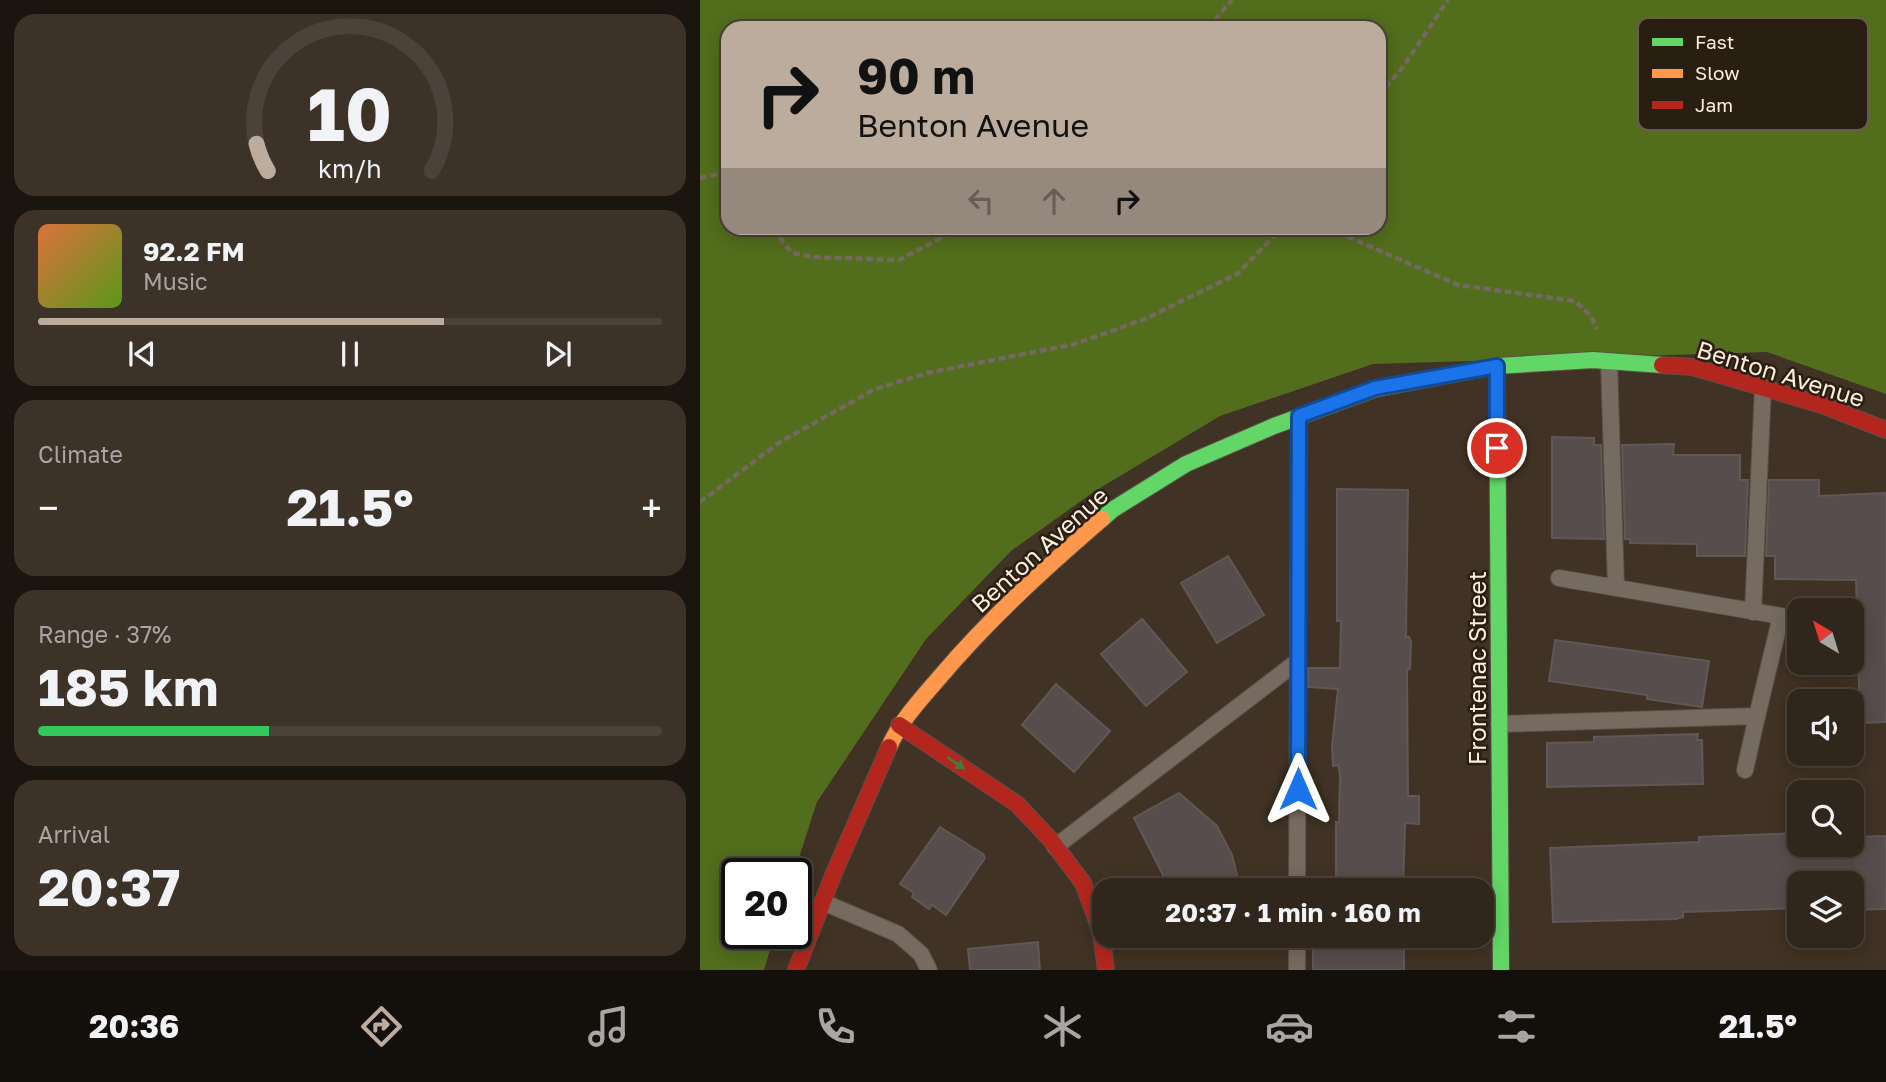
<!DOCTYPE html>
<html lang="en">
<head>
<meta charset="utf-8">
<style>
  :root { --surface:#30261b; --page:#3c3228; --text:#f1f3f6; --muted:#a8a5a3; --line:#4b433a; --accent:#bbac9d }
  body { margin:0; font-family:"Golos Text",sans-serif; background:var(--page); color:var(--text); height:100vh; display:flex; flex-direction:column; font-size:26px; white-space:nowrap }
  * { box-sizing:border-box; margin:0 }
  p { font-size:23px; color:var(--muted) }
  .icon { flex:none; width:38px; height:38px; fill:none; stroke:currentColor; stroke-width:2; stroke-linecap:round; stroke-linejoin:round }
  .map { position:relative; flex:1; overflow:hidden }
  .panel { display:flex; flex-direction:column; gap:14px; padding:14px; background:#1a150f; width:700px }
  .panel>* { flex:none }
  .banner { position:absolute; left:21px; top:21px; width:665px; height:214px; border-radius:21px; box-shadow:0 4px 18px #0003,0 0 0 2px var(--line); background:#bbac9d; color:#111; overflow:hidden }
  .needle { width:46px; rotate:322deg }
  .controls { position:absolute; left:1087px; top:598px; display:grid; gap:14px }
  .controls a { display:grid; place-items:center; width:77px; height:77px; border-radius:14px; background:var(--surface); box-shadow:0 4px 18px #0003,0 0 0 2px var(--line); font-size:35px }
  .speed { position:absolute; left:21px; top:858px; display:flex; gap:14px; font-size:35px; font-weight:700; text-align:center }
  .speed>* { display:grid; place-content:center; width:91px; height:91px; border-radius:50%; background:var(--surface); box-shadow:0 4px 18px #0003,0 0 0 2px var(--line); line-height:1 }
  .speed .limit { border:4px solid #111; border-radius:10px; background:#fff; color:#111 }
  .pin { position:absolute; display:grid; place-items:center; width:60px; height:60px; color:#fff; margin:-30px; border:4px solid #fff; border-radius:50%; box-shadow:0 2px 7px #0007 }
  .me { position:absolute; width:77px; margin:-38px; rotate:0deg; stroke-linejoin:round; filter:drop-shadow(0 0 5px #0008) }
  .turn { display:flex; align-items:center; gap:24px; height:147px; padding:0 21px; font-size:32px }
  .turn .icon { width:91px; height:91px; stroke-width:2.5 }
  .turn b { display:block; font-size:49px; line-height:60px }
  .lanes { display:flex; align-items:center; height:66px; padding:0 21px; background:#0003; justify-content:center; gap:35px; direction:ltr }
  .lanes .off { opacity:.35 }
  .big { font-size:52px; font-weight:700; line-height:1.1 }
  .panel .tile { flex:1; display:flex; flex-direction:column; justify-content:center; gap:10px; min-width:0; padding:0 24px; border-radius:21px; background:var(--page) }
  .panel .dial { align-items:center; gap:0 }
  .dial svg { height:182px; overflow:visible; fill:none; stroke:var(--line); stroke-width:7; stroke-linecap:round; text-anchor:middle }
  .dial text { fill:var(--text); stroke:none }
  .song { display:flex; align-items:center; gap:21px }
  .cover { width:84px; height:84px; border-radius:10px; background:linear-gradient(135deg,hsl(20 70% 55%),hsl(90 70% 35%)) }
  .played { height:7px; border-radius:4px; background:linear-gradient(90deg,var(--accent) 65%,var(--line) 65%) }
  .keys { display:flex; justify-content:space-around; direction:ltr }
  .heat { display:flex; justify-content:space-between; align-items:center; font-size:38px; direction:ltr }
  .charge { height:10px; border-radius:5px; background:linear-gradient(90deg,#34c759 37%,var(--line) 0) }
  .trip { position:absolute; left:392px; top:878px; width:402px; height:70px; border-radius:21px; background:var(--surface); box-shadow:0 4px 18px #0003,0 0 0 2px var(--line); font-weight:700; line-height:70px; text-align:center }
  .dock { display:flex; height:112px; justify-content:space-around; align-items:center; background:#130f0b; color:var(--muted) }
  .dock .icon { width:49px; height:49px }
  .dock .selected { color:var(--accent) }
  .dock b { font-size:32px; color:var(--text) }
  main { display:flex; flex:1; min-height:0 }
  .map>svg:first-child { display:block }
</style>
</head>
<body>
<main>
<section class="panel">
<div class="tile dial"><svg viewBox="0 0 100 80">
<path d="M14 69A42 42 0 1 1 86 69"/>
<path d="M14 69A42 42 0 0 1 9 57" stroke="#bbac9d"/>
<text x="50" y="56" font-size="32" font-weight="700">10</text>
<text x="50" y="72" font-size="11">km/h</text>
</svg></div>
<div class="tile">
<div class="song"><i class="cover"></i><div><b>92.2 FM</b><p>Music</p></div></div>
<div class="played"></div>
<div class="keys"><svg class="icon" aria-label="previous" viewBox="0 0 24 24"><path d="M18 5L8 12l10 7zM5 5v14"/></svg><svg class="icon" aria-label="pause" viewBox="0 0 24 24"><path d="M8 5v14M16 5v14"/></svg><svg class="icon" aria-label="next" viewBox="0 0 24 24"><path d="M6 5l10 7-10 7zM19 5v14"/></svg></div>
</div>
<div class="tile"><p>Climate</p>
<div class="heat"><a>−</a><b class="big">21.5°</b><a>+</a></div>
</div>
<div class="tile"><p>Range · 37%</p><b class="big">185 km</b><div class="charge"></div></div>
<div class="tile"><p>Arrival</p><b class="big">20:37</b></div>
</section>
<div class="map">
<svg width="1186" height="970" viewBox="0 0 1186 970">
  <rect width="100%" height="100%" fill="#403224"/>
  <path fill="#526d1c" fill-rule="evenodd" d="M0 0H1186V394L1067 352 673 364 520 416 395 491 311 551 226 639 117 802 94 873H37V933H75L64 970H0ZM28 28H679V228H28Z"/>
  <g fill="#574d4c" stroke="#615756" stroke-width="2">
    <polygon points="852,437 894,438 894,445 901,445 904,539 852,538"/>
    <polygon points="974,444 973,455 1040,455 1040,480 1048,480 1045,556 997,556 997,544 930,543 930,539 925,539 922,445"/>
    <polygon points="1069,480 1119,480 1119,496 1186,493 1186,722 1160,723 1156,580 1075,579 1075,556 1066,556"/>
    <polygon points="637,489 708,490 706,637 709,637 711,642 710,669 707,670 708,796 719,796 719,824 705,823 703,891 636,891 636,822 639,823 640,774 638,765 633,766 632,746 638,689 608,687 608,668 640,668 641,621 637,621"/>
    <polygon points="528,556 564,615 517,643 481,583"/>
    <polygon points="442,619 487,672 446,706 401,654"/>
    <polygon points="855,640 1009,661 1002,707 947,699 947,695 849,681"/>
    <polygon points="356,684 410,731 374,772 322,725"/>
    <polygon points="998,734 997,740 1002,740 1003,784 847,787 847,743 894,742 894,737"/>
    <polygon points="479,793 517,826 532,855 541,891 471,891 434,818"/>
    <polygon points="240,827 283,854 285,858 246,915 232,905 229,909 212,897 214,893 200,884"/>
    <polygon points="1099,833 1099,845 1152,845 1152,837 1186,836 1186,909 1152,910 1152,884 1099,884 1099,908 983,912 983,917 976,919 853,922 850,848 999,842 999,837"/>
    <polygon points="338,942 340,970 270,970 268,949"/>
    <polygon points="704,948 704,970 613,970 613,949"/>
  </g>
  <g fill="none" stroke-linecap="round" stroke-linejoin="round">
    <g stroke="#5c5044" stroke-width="18">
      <g id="lane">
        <polyline points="909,362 916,588"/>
        <polyline points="1053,612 1063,387"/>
        <polyline points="799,724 1057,716 1081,616 859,578"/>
        <polyline points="1045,770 1057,716"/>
        <polyline points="355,847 598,661"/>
        <polyline points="597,891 599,416"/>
        <polyline points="123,902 198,934 221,954 229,970"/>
        <polyline points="597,970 597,936"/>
      </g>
    </g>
    <g stroke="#5c5044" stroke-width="18">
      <g id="fast">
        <polyline points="797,366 801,970"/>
        <polyline points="402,519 412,510 486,464 574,426 675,389 797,366 893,360 962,365"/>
      </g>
    </g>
    <g stroke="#5c5044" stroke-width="18">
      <path id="slow" d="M189 747C201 720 220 700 239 678 289 619 344 569 402 519"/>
    </g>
    <g stroke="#5c5044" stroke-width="18">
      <g id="jam">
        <polyline points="962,365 993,367 1122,405 1186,430"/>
        <polyline points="199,725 317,804 350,839 383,883 401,932 406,970"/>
        <polyline points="96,970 134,873 189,747"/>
      </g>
    </g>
    <g stroke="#73695e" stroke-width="4.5" stroke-dasharray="7 3.5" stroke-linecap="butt">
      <polyline points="508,28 532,0"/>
      <polyline points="679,96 705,64 748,0"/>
      <polyline points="0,178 28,172"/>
      <polyline points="87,228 81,240 92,253 113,257 199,260 260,228"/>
      <polyline points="628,228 758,285 875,301 891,316 897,329"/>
      <polyline points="0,502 80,442 175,389 227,373 375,344 445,319 537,274 582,228"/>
    </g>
    <use href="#lane" stroke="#766b60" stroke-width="16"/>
    <use href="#fast" stroke="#63d668" stroke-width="16"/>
    <use href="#slow" stroke="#ff974d" stroke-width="16"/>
    <use href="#jam" stroke="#b3261e" stroke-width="16"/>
  </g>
  <defs><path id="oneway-solid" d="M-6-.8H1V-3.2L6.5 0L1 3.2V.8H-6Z" transform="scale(1.75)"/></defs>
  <use fill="#467a3d" href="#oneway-solid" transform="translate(256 763) rotate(34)"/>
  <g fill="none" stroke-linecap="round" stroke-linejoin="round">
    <g stroke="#114b97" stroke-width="18">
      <polyline id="route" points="598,789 599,416 675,388 797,366 797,448"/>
    </g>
    <use href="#route" stroke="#1a73e8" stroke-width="12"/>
  </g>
  <g text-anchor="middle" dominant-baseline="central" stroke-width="5" stroke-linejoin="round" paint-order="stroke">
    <g font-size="24" fill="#fdeede" stroke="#291e12">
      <text transform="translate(1081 373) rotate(17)">Benton Avenue</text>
      <text transform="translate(339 549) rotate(-42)">Benton Avenue</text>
      <text transform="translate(776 668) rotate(-90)">Frontenac Street</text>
    </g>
  </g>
  <rect x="938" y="18" width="230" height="112" rx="10" fill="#291e12" stroke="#695c4f" stroke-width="2"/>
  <rect x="952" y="38" width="31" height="8" fill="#63d668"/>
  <rect x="952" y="69" width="31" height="9" fill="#ff974d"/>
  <rect x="952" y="101" width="31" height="8" fill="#b3261e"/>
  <g font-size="19" fill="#fdeede">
    <text x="995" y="49">Fast</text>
    <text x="995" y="80">Slow</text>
    <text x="995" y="112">Jam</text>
  </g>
</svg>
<div class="controls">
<a><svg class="needle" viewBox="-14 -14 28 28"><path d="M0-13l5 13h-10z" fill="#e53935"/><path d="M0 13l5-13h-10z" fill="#a8a5a3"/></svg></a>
<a><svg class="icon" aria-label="sound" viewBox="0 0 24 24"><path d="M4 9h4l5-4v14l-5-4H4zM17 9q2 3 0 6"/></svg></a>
<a><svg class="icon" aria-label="search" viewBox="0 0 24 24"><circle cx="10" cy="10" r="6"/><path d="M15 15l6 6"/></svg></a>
<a><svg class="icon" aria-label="layers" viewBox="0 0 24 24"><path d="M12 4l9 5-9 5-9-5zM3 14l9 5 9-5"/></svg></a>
</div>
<div class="speed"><div class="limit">20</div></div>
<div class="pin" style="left:797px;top:448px;background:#d93025"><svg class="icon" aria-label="arrive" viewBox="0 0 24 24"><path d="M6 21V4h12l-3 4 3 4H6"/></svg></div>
<svg class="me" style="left:598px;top:789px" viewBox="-20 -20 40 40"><path d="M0-17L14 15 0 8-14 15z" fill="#1a73e8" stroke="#fff" stroke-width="4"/></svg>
<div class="trip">20:37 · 1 min · 160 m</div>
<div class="banner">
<div class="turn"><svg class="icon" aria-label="right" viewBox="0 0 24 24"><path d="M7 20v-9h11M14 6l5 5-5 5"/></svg><div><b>90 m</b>Benton Avenue</div></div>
<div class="lanes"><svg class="icon off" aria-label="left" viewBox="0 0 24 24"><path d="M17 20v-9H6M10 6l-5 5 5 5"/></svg><svg class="icon off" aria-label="ahead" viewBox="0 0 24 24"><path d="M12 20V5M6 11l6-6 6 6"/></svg><svg class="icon" aria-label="right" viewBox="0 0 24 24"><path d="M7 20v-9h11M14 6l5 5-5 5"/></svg></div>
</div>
</div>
</main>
<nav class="dock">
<b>20:36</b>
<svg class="icon selected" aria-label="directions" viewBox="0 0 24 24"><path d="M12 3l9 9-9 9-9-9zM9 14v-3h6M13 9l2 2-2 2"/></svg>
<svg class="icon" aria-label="music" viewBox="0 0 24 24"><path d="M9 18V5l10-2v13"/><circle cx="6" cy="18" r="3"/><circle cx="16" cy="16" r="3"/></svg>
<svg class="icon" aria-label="phone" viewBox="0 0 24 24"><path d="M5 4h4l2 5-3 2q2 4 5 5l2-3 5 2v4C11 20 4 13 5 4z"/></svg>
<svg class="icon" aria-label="climate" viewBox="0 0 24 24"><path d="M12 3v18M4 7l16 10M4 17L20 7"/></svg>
<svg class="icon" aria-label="car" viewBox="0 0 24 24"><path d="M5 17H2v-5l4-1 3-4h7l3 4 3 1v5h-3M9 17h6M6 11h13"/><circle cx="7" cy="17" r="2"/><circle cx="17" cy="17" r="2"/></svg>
<svg class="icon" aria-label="filters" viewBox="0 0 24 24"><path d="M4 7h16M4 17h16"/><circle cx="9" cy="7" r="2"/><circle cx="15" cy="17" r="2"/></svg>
<b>21.5°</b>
</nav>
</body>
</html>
